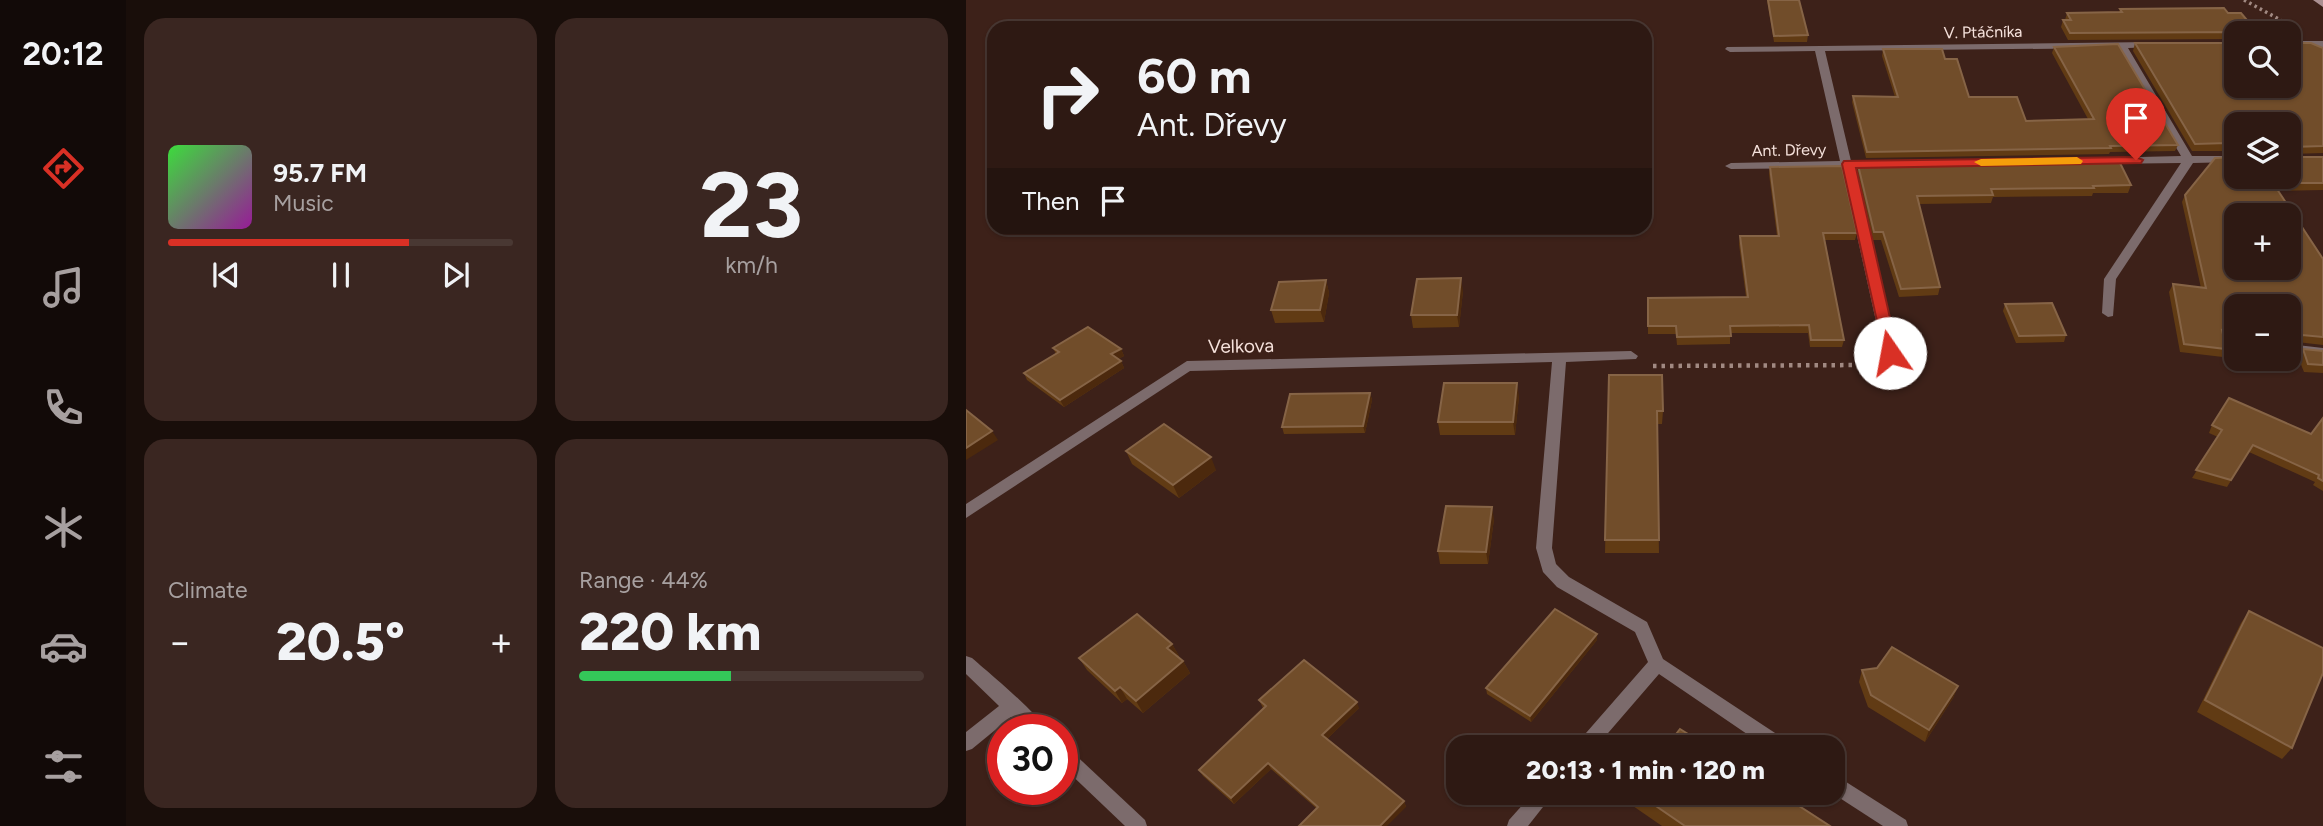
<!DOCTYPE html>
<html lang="en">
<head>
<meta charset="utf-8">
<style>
  :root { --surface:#2e1913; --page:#3a2621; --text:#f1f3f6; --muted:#a7a0a0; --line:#493833; --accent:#d93025 }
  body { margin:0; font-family:Figtree,sans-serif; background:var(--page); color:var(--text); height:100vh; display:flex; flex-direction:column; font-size:26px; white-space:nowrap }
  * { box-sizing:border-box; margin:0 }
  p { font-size:23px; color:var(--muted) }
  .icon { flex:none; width:38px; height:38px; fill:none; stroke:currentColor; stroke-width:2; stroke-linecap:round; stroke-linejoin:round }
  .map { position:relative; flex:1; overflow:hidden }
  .sheet { display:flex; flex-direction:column; gap:18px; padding:18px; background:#190e0a; width:840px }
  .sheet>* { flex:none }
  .banner { position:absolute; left:21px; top:21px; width:665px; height:214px; border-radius:21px; box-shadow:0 2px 5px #0004,0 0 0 2px var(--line); background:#2e1913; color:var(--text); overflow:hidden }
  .controls { position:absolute; left:1258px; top:21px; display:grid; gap:14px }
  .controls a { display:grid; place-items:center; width:77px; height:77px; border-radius:14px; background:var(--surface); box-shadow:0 2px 5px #0004,0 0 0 2px var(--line); font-size:35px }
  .speed { position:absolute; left:21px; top:714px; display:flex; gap:14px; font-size:35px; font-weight:700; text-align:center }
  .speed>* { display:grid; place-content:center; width:91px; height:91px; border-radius:50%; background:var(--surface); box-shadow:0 2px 5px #0004,0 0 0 2px var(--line); line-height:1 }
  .speed .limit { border:10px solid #d22; background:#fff; color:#111 }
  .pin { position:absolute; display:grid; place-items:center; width:60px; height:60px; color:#fff; margin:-72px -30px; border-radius:50% 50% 50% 0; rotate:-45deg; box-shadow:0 0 7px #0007 }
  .pin .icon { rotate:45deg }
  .me { position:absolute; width:77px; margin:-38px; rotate:348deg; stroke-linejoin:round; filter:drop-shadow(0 0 5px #0008) }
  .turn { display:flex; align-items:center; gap:24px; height:147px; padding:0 35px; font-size:32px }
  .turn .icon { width:91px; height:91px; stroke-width:2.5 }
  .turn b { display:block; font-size:49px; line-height:60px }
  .then { display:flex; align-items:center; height:66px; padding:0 35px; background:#0003; gap:14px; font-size:26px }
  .big { font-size:52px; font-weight:800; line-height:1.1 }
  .sheet .widget { flex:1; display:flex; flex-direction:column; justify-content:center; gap:10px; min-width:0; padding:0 24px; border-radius:21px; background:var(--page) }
  .sheet .dial { align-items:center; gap:0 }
  .dial b { font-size:91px; line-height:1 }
  .song { display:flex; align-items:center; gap:21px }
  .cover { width:84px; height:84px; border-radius:10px; background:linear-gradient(135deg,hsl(120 70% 55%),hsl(300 70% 35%)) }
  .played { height:7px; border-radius:4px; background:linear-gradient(90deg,var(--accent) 70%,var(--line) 70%) }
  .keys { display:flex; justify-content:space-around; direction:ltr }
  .heat { display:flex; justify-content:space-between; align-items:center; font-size:38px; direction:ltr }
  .charge { height:10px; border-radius:5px; background:linear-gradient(90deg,#34c759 44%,var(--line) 0) }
  .sheet .tiles { flex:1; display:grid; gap:18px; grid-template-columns:repeat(2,1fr) }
  .trip { position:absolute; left:480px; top:735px; width:399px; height:70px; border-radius:21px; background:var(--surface); box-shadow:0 2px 5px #0004,0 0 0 2px var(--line); font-weight:800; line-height:70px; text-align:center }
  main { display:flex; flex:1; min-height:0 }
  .tabs { display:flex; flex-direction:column; width:126px; justify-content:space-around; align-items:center; background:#120a08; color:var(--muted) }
  .tabs .icon { width:49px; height:49px }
  .tabs .selected { color:var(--accent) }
  .tabs b { font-size:32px; color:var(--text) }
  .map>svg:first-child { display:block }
</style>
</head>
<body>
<main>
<nav class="tabs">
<b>20:12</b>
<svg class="icon selected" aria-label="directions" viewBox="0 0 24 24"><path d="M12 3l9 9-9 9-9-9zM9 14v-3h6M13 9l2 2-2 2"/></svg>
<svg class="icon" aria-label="music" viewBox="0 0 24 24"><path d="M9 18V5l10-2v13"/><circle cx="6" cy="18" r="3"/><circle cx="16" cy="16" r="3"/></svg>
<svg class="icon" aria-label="phone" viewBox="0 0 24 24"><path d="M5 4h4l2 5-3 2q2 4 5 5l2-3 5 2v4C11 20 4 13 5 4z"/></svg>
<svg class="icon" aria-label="climate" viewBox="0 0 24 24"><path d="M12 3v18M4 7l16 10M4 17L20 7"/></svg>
<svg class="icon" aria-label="car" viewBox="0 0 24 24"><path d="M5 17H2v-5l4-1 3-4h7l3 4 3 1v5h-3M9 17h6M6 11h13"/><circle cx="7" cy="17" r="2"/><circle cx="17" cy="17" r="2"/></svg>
<svg class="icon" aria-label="filters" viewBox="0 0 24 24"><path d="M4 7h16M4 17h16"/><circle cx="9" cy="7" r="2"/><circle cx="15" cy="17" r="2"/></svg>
</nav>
<section class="sheet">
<div class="tiles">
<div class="widget">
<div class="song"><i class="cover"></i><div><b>95.7 FM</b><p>Music</p></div></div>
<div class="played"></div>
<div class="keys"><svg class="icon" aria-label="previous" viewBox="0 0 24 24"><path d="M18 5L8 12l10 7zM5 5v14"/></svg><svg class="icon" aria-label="pause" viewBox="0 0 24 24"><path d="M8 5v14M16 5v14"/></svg><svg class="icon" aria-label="next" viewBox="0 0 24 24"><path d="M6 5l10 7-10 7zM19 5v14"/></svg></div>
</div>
<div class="widget dial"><b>23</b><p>km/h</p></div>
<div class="widget"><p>Climate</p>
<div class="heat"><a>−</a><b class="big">20.5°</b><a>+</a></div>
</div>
<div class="widget"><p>Range · 44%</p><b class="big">220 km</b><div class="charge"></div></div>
</div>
</section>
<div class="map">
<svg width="1357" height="826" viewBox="0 0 1357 826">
  <rect width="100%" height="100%" fill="#3d2119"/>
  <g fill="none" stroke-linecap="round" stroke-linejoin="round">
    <polyline stroke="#a18982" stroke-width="3.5" stroke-dasharray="2.5 3.5" stroke-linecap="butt" points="1278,0 1320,23"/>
    <polyline stroke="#a18982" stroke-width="4.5" stroke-dasharray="3.5 5" stroke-linecap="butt" points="687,366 903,365"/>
    <polygon fill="#7c6b6c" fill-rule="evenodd" points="1331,345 1357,348 1357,358 1326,353 1324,350 1326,347"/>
    <g fill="#7c6b6c" fill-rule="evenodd">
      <rect x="1323" y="41" width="34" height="6"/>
      <polygon points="1185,42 1188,43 1188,47 1162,48 1226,156 1270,156 1270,162 1227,163 1150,279 1147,316 1142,317 1136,313 1138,279 1215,163 1133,164 1127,161 1133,158 1215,156 1152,48 859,51 885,161 921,161 927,164 921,167 887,168 931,353 929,356 924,358 917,353 876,168 765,169 759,166 765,163 874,161 849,51 764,52 759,49 761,47"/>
      <polygon points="665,351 672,356 670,359 600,362 586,548 590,564 603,577 681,622 697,659 821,741 824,747 800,747 693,674 630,747 610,747 613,741 682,662 669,632 591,587 577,572 570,548 586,362 224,371 0,518 0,504 221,361"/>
      <path d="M0 656 6 658C22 672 73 714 80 730H58L45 717 6 749 0 751V732L33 706 0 674Z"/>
      <polygon points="96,746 102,748 179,820 181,826 159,826 96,766"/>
      <polygon points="866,773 940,820 942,826 917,826 866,793"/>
      <polygon points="567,793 588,793 562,826 541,826 543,820"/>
    </g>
    <polygon fill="#aa9092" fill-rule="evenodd" points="1347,0 1357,0 1357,7"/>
  </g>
  <g fill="#613b14">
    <polygon points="801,0 833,0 842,35 841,42 808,42"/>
    <polygon points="1154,9 1262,13 1292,33 1270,33 1270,39 1102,40 1095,27 1097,20 1099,20 1101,13 1153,12"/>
    <polygon points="1169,43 1357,48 1357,153 1324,154 1327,157 1357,157 1357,190 1312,191 1357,259 1357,345 1331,342 1323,347 1323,306 1270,306 1270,340 1258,338 1260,349 1257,357 1214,352 1203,292 1207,284 1235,288 1216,202 1219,195 1323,177 1270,124 1270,154 1256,153 1257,151 1226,151 1167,51"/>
    <polygon points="1088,47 1212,145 1209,151 1144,152 1143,154 900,158 886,102 887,96 929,97 916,56 917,49 979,59 1003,97 1060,121 1122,119 1086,53"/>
    <polygon points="904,162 1165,185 1162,193 1127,193 1126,196 1027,197 1025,203 953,204 974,287 972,295 933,297 915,240 907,240 891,173 892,165 904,165"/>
    <polygon points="804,167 891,233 889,240 859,240 878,340 876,347 844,347 842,333 764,333 764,344 711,345 710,334 682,334 682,298 780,297 773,244 774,236 811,236 803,174"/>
    <polygon points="360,280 363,293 358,322 309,323 305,310"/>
    <polygon points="497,291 493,327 447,328 445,315"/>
    <polygon points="1039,304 1100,335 1098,342 1050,343 1037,311"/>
    <polygon points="87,348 155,349 158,356 152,359 155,361 158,368 98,407 61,380 58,373 90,354"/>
    <polygon points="1337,349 1357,351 1357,373 1338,372 1332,357"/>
    <polygon points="643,375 697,411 696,424 691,424 693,553 639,553"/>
    <polygon points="404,393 406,400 399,433 318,434 316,427"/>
    <polygon points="553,396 549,435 474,435 472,422"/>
    <polygon points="1357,418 1357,491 1347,485 1349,482 1283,452 1261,487 1226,478 1252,437 1243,433 1246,425 1345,434"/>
    <polygon points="160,451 250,470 213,498 166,464"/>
    <polygon points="528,519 522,564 474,564 472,551"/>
    <polygon points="1283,611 1326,748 1316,759 1231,712 1275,623"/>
    <polygon points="631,640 565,722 521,694 520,688"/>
    <polygon points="206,644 213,656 212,657 217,661 224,673 177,713 161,699 156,703 121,670 113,658"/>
    <polygon points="911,668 992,686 987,698 959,742 902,707 893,682 896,670"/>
    <polygon points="293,700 393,708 361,739 438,801 440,807 350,808 305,769 268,804 237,776 233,770 297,708"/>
    <polygon points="667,793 813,793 864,826 696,826 667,806"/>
  </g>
  <g fill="#4c290d">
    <polygon points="495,278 497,291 493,327 491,315"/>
    <polygon points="360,280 363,293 358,322 354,310"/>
    <polygon points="1336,335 1331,342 1323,347 1327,339"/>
    <polygon points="155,349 158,356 148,361 145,354"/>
    <polygon points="155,361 158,368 98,407 94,400"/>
    <polygon points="551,383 553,396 549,435 547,422"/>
    <polygon points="404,393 406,400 399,433 397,426"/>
    <polygon points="26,431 32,440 0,460 0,448"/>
    <polygon points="245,457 250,470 213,498 207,485"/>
    <polygon points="526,507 528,519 522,564 520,552"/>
    <polygon points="631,634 631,640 565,722 564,716"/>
    <polygon points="206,644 213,656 208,660 201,648"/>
    <polygon points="217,661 224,673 177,713 170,701"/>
    <polygon points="992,686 987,698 959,742 963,730"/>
    <polygon points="154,687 161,699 156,703 149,691"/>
    <polygon points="391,702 393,708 359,741 356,735"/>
    <polygon points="302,763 305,769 268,804 265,798"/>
    <polygon points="438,801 440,807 421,826 414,826"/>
  </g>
  <g fill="#714d2a" stroke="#866446" stroke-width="2" fill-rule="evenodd">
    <polygon points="802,0 833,0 842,35 808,36"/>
    <polygon points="1258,8 1262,13 1275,13 1292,33 1275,33 1275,32 1104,33 1097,20 1105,20 1101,13 1156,12 1154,9"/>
    <path d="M1169 43H1270V86H1323V43H1345L1357 48V146L1325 147 1324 155 1327 157H1357V183H1307L1357 259V337L1336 335 1327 339H1323V306H1270V332L1256 330 1260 349 1218 344 1207 284 1240 288 1219 195 1249 158 1270 157V177H1323V124H1270V146H1259L1261 143 1229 144ZM1270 215H1323V268H1270Z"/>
    <polygon points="1152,44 1212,145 1144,146 1145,148 901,152 887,96 932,97 917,49 976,49 979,59 991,59 1003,97 1051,97 1060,121 1128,119 1088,47"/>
    <polygon points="1152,159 1165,185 1127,186 1128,188 1025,189 1027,195 951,196 974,287 935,289 917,232 908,232 892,165 905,165 904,162"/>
    <polygon points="876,166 891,233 857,233 878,340 845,340 843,325 764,326 765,336 711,337 710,326 682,326 682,298 782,297 774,236 813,236 804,167"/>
    <polygon points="495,278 491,315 445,315 451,279"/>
    <polygon points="360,280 354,310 305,310 313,282"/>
    <polygon points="1086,303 1100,335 1053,336 1039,304"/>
    <polygon points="122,327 155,349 145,354 155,361 94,400 58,373 93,352 87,348"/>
    <polygon points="1337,349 1357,351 1357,365 1342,364"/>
    <polygon points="643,375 696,375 697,411 691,411 693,540 639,540"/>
    <polygon points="478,383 551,383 547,422 472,422"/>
    <polygon points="404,393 397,426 316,427 324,394"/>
    <polygon points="1263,398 1345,434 1357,418 1357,481 1352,478 1353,475 1287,445 1265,480 1230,470 1256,430 1246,425"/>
    <polygon points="0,410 26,431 0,448"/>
    <polygon points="198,424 245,457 207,485 160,451"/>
    <polygon points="480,506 526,507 520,552 472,551"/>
    <polygon points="589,609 631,634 564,716 520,688"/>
    <polygon points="1283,611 1357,648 1357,673 1326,748 1239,700"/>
    <polygon points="171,614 206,644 201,648 217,661 170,701 154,687 149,691 113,658"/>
    <polygon points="926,647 992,686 963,730 905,695 896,670 911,668"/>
    <polygon points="338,660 391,702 356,735 438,801 414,826 333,826 352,807 302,763 265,798 233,770 300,706 293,700"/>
    <polygon points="714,729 743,747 700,747"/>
    <polygon points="671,793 813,793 864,826 719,826"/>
  </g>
  <polygon fill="#d93025" stroke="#8d1f18" stroke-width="2" points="1170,157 1177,160 1175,163 890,168 932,353 930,357 919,357 876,164 878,161"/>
  <polygon fill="#f59e0b" points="1111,157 1117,161 1115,164 1015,166 1008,162 1015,159"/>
  <g text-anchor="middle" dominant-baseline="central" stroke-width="5" stroke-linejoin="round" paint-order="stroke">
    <g font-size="16" fill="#f6e2dc" stroke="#3d2119">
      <text transform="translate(1017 32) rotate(-1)">V. Ptáčníka</text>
      <text transform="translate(823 150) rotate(-1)">Ant. Dřevy</text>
    </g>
    <g font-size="19" fill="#f6e2dc" stroke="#3d2119">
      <text transform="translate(275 346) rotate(-1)">Velkova</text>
    </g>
  </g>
</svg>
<div class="controls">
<a><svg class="icon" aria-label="search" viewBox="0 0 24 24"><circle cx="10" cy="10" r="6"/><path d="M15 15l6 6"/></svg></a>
<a><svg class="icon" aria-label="layers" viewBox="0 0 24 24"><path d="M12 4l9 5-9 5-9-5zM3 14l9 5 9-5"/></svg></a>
<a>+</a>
<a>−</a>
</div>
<div class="speed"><div class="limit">30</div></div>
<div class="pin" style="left:1170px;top:160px;background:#d93025"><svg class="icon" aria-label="arrive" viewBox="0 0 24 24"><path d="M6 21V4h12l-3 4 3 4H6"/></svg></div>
<svg class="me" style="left:924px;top:353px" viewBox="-20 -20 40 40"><circle r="19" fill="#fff"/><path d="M0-13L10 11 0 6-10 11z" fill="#d93025"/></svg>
<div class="trip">20:13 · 1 min · 120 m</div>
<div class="banner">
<div class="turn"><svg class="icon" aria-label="right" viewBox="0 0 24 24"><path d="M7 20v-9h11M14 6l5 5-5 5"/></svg><div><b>60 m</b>Ant. Dřevy</div></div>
<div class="then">Then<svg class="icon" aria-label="arrive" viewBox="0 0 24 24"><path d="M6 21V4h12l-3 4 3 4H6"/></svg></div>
</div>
</div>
</main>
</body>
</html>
